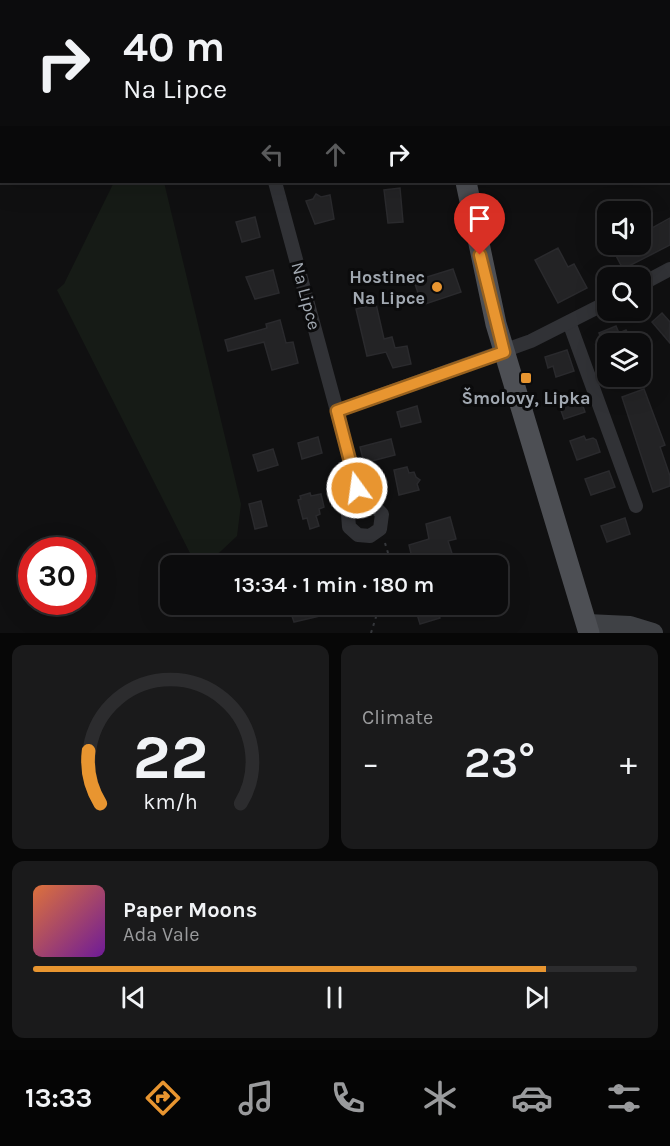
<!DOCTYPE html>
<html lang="en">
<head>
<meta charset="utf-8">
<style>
  :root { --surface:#0c0c0d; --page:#1a1a1b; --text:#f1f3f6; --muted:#9a9b9d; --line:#2c2c2e; --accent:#e89530 }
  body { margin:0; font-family:Karla,sans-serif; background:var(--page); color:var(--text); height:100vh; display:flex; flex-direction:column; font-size:22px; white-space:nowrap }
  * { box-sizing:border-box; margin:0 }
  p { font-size:20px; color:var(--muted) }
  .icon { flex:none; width:33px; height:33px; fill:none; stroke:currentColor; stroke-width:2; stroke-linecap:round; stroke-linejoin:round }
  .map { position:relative; height:633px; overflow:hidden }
  .side { display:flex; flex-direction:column; gap:12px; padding:12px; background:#070707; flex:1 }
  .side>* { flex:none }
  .top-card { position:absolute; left:0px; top:0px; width:670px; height:183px; box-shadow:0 6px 24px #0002,0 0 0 2px var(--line); background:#0c0c0d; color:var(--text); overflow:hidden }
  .buttons { position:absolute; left:597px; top:201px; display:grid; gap:12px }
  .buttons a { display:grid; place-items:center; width:54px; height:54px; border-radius:12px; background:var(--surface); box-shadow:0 6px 24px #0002,0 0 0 2px var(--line); font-size:30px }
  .speed { position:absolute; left:18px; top:537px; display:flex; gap:12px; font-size:30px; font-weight:700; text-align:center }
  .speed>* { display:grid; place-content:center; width:78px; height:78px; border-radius:50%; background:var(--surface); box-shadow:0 6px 24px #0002,0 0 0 2px var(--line); line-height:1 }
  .speed .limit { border:9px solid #d22; background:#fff; color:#111 }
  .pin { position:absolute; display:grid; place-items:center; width:51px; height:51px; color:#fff; margin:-62px -26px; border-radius:50% 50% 50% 0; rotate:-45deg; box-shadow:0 0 6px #0007 }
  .pin .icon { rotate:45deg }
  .me { position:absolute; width:66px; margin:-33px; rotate:346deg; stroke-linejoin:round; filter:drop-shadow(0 0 4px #0008) }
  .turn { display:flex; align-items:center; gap:21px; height:126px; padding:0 24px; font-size:27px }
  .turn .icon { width:78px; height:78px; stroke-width:2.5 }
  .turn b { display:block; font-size:42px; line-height:51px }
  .lanes { display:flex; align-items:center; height:57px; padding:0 24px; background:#0003; justify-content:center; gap:30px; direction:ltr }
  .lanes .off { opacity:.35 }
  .big { font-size:45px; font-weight:600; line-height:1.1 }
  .side .tile { flex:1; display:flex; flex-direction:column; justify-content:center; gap:9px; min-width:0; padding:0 21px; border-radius:12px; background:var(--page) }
  .side .dial { align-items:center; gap:0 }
  .dial svg { height:156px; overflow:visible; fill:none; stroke:var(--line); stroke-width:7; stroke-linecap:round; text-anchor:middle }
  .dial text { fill:var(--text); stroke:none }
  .song { display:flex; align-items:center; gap:18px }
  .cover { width:72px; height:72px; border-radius:9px; background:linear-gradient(135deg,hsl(20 70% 55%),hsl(280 70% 35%)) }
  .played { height:6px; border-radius:3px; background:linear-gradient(90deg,var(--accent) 85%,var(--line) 85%) }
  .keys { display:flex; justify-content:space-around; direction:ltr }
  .heat { display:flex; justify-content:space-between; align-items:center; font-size:33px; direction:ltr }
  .side .tiles { flex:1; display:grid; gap:12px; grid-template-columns:1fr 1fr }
  .tile:last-child { grid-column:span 2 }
  .trip { position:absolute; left:160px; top:555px; width:348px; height:60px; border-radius:12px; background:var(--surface); box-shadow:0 6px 24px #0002,0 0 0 2px var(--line); font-weight:600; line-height:60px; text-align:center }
  .tab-bar { display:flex; height:96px; justify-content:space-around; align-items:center; background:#050505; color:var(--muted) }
  .tab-bar .icon { width:42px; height:42px }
  .tab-bar .current { color:var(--accent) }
  .tab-bar b { font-size:27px; color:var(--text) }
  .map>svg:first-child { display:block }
</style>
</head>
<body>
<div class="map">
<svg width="670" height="633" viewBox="0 0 670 633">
  <rect width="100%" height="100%" fill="#101011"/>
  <g fill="#161b16">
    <polygon points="138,0 394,0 389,2"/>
    <polygon points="564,0 670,0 670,96 669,2"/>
    <polygon points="114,182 164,182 241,504 237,536 206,565 196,565 57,290 64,284"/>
  </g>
  <g fill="#232325" stroke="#2a2a2d" stroke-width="1.5">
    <polygon points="400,188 403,222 388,223 384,190"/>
    <polygon points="316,194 321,197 330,195 334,219 315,224 306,201 313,199"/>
    <polygon points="255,217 260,237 242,242 236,222"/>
    <polygon points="670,218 670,245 623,269 612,248 619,244 647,244 641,234"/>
    <polygon points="558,248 568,267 574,264 587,288 558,303 535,260"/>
    <polygon points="453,269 461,292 422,305 414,281"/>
    <polygon points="273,270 279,293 255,299 246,277"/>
    <polygon points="376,304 384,339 392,337 395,348 407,346 411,364 393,368 386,352 367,356 356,309"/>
    <polygon points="662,313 670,322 670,343 652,322"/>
    <polygon points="280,320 286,343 293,342 298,363 272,370 264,342 228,351 225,340 267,328 266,324"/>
    <polygon points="616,326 619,333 626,330 631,340 625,344 597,344 602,341 599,333"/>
    <polygon points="567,350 574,371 556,377 553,366 548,368 545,357"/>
    <polygon points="644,389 665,445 660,447 670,476 670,486 653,492 622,397"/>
    <polygon points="579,395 585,412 564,419 558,402"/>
    <polygon points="417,406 421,422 401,427 397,412"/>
    <polygon points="584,436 586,440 593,438 596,440 600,452 577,460 570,441"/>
    <polygon points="318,437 322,453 302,459 298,443"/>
    <polygon points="391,439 395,455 364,463 360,447"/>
    <polygon points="273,449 278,465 258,471 253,455"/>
    <polygon points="407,467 409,473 414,472 416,477 420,480 417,484 419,490 399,495 394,470"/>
    <polygon points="609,471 615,487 591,495 585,479"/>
    <polygon points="310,493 311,496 321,494 324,507 319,509 320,514 316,516 319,526 310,529 307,518 303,519 298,500 301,499 300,496"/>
    <polygon points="261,501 267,526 255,529 249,504"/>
    <polygon points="450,517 456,539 448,541 456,566 414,566 409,545 429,539 426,524"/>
    <polygon points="625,518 630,534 607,542 601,526"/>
    <polygon points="288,604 354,604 354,608 294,622"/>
    <polygon points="437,608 440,618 420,624 417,614"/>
  </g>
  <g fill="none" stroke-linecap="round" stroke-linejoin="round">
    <g stroke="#37393d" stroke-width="2" stroke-dasharray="3 4.5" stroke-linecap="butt">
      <polyline points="404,2 406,0"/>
      <polyline points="385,543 392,566"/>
      <polyline points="371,633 380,604"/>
    </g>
    <g stroke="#313236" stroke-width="14">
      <polyline points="275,182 337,411"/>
      <polyline points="640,285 670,269"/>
      <polyline points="569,322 636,506"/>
      <polyline points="357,488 337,411 531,341 608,302"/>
      <polygon points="357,488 382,514 380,529 370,536 358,535 349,527 348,514"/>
    </g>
    <polyline stroke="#3f4145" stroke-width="20" points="587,624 630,626 653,633"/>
    <g stroke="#4d4f54" stroke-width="21">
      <polyline points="448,0 448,2"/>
      <polyline points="466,182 496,324 589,633"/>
    </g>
  </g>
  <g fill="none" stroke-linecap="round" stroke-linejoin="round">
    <g stroke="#97611f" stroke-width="15">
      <polyline id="route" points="357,488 337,411 504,352 480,255"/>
    </g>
    <use href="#route" stroke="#e89530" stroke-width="10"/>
  </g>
  <g fill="#e89530" stroke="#0b0b0c" stroke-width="2">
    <circle cx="437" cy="287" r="6"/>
    <rect x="520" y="372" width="12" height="12" rx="3"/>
  </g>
  <g text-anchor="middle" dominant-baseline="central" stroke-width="6" stroke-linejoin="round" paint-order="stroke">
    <g font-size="18" font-weight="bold" fill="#a1a8b1" stroke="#0b0b0c" text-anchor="end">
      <text x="425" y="277">Hostinec<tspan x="425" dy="21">Na Lipce</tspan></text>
      <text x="526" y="398" text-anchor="middle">Šmolovy, Lipka</text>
    </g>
    <g font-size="18" fill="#a1a8b1" stroke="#0b0b0c">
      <text transform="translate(306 296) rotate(75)">Na Lipce</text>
    </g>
  </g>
</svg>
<div class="buttons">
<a><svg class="icon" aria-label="sound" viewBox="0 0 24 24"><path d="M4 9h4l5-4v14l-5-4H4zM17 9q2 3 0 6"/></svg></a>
<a><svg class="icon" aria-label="search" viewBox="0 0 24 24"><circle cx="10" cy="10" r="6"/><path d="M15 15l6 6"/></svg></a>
<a><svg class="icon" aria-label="layers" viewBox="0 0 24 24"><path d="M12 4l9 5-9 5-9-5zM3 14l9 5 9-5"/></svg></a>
</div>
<div class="speed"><div class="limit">30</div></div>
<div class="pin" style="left:480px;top:255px;background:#d93025"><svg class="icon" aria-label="arrive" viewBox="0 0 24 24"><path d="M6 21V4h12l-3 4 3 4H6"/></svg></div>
<svg class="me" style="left:357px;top:488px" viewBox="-20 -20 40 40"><circle r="17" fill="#e89530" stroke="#fff" stroke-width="3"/><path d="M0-11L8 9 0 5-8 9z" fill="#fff"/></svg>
<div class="trip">13:34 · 1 min · 180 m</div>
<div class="top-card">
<div class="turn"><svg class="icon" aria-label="right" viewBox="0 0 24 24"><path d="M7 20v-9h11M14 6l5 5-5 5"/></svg><div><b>40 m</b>Na Lipce</div></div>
<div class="lanes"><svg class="icon off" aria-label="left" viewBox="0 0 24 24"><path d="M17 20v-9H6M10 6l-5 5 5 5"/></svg><svg class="icon off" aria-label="ahead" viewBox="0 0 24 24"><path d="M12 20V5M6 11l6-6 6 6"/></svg><svg class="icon" aria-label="right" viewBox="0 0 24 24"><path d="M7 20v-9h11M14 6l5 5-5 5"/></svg></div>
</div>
</div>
<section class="side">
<div class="tiles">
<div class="tile dial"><svg viewBox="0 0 100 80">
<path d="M14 69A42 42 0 1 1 86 69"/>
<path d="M14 69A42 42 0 0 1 8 42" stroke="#e89530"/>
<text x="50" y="56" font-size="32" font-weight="700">22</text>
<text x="50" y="72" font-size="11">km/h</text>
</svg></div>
<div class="tile"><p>Climate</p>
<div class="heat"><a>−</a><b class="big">23°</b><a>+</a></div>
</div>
<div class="tile">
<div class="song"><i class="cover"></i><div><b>Paper Moons</b><p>Ada Vale</p></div></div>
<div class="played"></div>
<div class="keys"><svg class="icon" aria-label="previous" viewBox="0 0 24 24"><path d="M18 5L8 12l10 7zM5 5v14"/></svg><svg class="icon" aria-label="pause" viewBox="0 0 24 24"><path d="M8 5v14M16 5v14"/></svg><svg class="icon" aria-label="next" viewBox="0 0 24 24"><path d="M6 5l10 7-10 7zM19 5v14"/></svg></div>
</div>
</div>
</section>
<nav class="tab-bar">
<b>13:33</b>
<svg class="icon current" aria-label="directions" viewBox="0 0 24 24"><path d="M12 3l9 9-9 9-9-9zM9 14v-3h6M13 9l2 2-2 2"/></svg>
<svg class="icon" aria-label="music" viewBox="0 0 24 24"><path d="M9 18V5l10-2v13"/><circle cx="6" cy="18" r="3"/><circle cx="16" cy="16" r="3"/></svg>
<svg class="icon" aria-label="phone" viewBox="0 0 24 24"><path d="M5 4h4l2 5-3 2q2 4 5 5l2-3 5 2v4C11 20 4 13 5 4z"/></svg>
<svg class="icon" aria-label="climate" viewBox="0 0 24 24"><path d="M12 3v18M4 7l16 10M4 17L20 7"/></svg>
<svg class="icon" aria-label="car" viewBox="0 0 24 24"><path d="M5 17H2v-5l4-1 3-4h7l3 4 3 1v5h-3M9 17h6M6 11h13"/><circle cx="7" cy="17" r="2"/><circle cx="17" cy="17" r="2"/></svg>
<svg class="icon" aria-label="filters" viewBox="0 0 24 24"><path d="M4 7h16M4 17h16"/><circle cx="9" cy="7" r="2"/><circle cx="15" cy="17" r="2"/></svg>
</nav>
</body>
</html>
